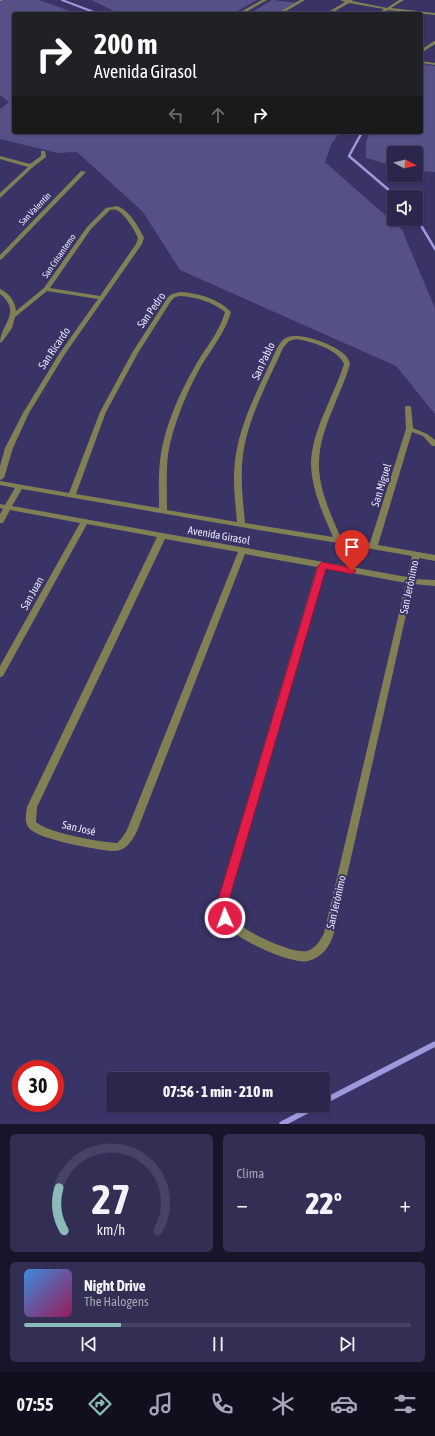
<!DOCTYPE html>
<html lang="es">
<head>
<meta charset="utf-8">
<style>
  :root { --surface:#2b264c; --page:#332e53; --text:#f1f3f6; --muted:#a6a5b5; --line:#474364; --accent:#8bbbb9 }
  body { margin:0; font-family:"Asap Condensed",sans-serif; background:var(--page); color:var(--text); height:100vh; display:flex; flex-direction:column; font-size:15px; white-space:nowrap }
  * { box-sizing:border-box; margin:0 }
  p { font-size:13px; color:var(--muted) }
  .icon { flex:none; width:22px; height:22px; fill:none; stroke:currentColor; stroke-width:2; stroke-linecap:round; stroke-linejoin:round }
  .map { position:relative; height:1124px; overflow:hidden }
  .drawer { display:flex; flex-direction:column; gap:10px; padding:10px; background:#18152a; flex:1 }
  .drawer>* { flex:none }
  .guide { position:absolute; left:12px; top:12px; width:411px; height:122px; border-radius:4px; box-shadow:0 1px 3px #0004,0 0 0 1px var(--line); background:#202124; color:#fff; overflow:hidden }
  .needle { width:26px; rotate:97deg }
  .fabs { position:absolute; left:387px; top:146px; display:grid; gap:8px }
  .fabs a { display:grid; place-items:center; width:36px; height:36px; border-radius:4px; background:var(--surface); box-shadow:0 1px 3px #0004,0 0 0 1px var(--line); font-size:20px }
  .speed { position:absolute; left:12px; top:1060px; display:flex; gap:8px; font-size:20px; font-weight:700; text-align:center }
  .speed>* { display:grid; place-content:center; width:52px; height:52px; border-radius:50%; background:var(--surface); box-shadow:0 1px 3px #0004,0 0 0 1px var(--line); line-height:1 }
  .speed .limit { border:6px solid #d22; background:#fff; color:#111 }
  .pin { position:absolute; display:grid; place-items:center; width:34px; height:34px; color:#fff; margin:-41px -17px; border-radius:50% 50% 50% 0; rotate:-45deg; box-shadow:0 0 4px #0007 }
  .pin .icon { rotate:45deg }
  .me { position:absolute; width:44px; margin:-22px; rotate:358deg; stroke-linejoin:round; filter:drop-shadow(0 0 3px #0008) }
  .turn { display:flex; align-items:center; gap:14px; height:84px; padding:0 16px; font-size:18px }
  .turn .icon { width:52px; height:52px; stroke-width:2.5 }
  .turn b { display:block; font-size:28px; line-height:34px }
  .lanes { display:flex; align-items:center; height:38px; padding:0 16px; background:#0003; justify-content:center; gap:20px; direction:ltr }
  .lanes .off { opacity:.35 }
  .big { font-size:30px; font-weight:800; line-height:1.1 }
  .drawer .card { flex:1; display:flex; flex-direction:column; justify-content:center; gap:6px; min-width:0; padding:0 14px; border-radius:6px; background:var(--page) }
  .drawer .dial { align-items:center; gap:0 }
  .dial svg { height:104px; overflow:visible; fill:none; stroke:var(--line); stroke-width:7; stroke-linecap:round; text-anchor:middle }
  .dial text { fill:var(--text); stroke:none }
  .song { display:flex; align-items:center; gap:12px }
  .cover { width:48px; height:48px; border-radius:6px; background:linear-gradient(135deg,hsl(210 70% 55%),hsl(330 70% 35%)) }
  .played { height:4px; border-radius:2px; background:linear-gradient(90deg,var(--accent) 25%,var(--line) 25%) }
  .keys { display:flex; justify-content:space-around; direction:ltr }
  .heat { display:flex; justify-content:space-between; align-items:center; font-size:22px; direction:ltr }
  .drawer .tiles { flex:1; display:grid; gap:10px; grid-template-columns:1fr 1fr }
  .card:last-child { grid-column:span 2 }
  .trip { position:absolute; left:106px; top:1072px; width:224px; height:40px; border-radius:4px; background:var(--surface); box-shadow:0 1px 3px #0004,0 0 0 1px var(--line); font-weight:800; line-height:40px; text-align:center }
  .dock { display:flex; height:64px; justify-content:space-around; align-items:center; background:#110f1e; color:var(--muted) }
  .dock .icon { width:28px; height:28px }
  .dock .selected { color:var(--accent) }
  .dock b { font-size:18px; color:var(--text) }
  .map>svg:first-child { display:block }
</style>
</head>
<body>
<div class="map">
<svg width="435" height="1124" viewBox="0 0 435 1124">
  <rect width="100%" height="100%" fill="#393366"/>
  <g fill="#555086">
    <polygon points="0,0 39,0 78,14 14,14 14,132 340,132 332,143 325,162 402,230 435,308 435,414 396,366 180,270 143,212 77,152 58,153 0,139 0,109 9,102 0,95"/>
    <polygon points="91,0 257,0 232,14 120,14"/>
    <polygon points="272,0 297,3 276,14 249,14"/>
    <polygon points="421,64 435,66 435,172 416,171 416,153 394,153 394,166 366,158 366,142 370,132 421,132"/>
  </g>
  <g fill="none" stroke-linecap="round" stroke-linejoin="round">
    <g stroke="#9e98dd" stroke-width="2">
      <polyline points="62,0 99,14"/>
      <polyline points="361,135 362,132"/>
    </g>
    <g stroke="#9e98dd" stroke-width="2.5">
      <polyline points="361,134 349,156 397,197"/>
      <polyline points="416,217 435,249"/>
    </g>
    <g stroke="#9e98dd" stroke-width="5.5">
      <polyline points="323,1102 435,1044"/>
      <polyline points="282,1124 318,1105"/>
    </g>
    <g fill="#818055" fill-rule="evenodd">
      <polygon points="262,0 267,0 242,14 237,14"/>
      <polygon points="300,0 305,0 281,14 276,14"/>
      <polygon points="340,0 353,0 352,1 387,8 399,0 404,0 391,8 435,13 435,15 388,10 382,14 377,14 384,9 349,3 330,14 325,14 345,2"/>
      <polygon points="434,41 435,41 435,44 421,53 421,50"/>
      <polygon points="421,61 435,63 435,65 421,63"/>
      <polygon points="41,151 45,151 46,157 33,167 0,198 0,193 28,167 0,159 0,156 30,164 41,156"/>
      <polygon points="81,171 86,172 2,259 0,260 0,255"/>
      <path d="M117 206C129 210 139 227 144 238L142 244 65 354 29 413 13 448 4 478 0 480V466L5 448 23 413 59 354 98 299 47 291 15 317 12 328 2 342 0 343C0 324 23 313 0 294V289C9 293 15 301 16 311L44 288 87 227 106 208ZM110 210C112 210 114 209 116 210 123 211 136 232 138 238L136 244 100 296 50 288 91 229Z"/>
      <path d="M180 292C198 293 219 299 231 312 225 333 211 349 200 368 186 394 173 425 168 454 166 473 167 491 167 510L237 522C235 499 232 476 236 454 242 417 262 382 277 348 280 344 282 339 288 337 301 332 337 345 346 356 348 358 349 361 350 364 341 396 320 428 319 462 318 488 331 515 341 538L370 543 406 429 405 407 406 406H410L411 407 413 428 427 434 435 440V446H432L423 436 412 432 378 545 435 555V561L419 558 415 579 435 580V586L413 584 334 933C330 946 323 957 308 961 290 965 231 937 221 921 217 914 217 908 218 900L317 567 245 554 137 831C131 843 125 852 111 851 95 849 39 840 29 828 24 822 26 814 27 807L157 537 87 524 3 676 0 677V666L80 523 10 510 3 523H0V514L3 509 0 508V504L5 505 15 488 0 485V481L69 493 100 412 132 353 168 297 172 294ZM180 296C196 297 213 302 225 312 219 334 204 349 194 368 179 394 166 424 161 453 158 472 159 490 159 508L76 494 106 412 138 353 171 301 175 297ZM296 339C310 341 338 349 344 364 334 396 312 430 311 463 311 488 323 514 333 537L245 523C243 501 240 478 243 455 248 417 268 382 283 348L289 341ZM22 489 241 527 338 543 412 556 407 577 12 506ZM165 539 238 552 127 830 122 838 117 843C99 842 48 833 36 822L37 807ZM325 568 406 583 324 933C321 940 315 949 307 951 291 954 238 929 229 915 226 911 227 905 228 900Z"/>
    </g>
    <polygon fill="#a8a560" fill-rule="evenodd" points="0,0 3,0 0,1"/>
  </g>
  <polygon fill="#e11d48" stroke="#92132f" points="322,562 352,568 356,571 352,574 326,569 229,900 228,910 231,918 229,922 225,923 220,922 216,910 218,900 318,566"/>
  <g text-anchor="middle" dominant-baseline="central" stroke-width="4" stroke-linejoin="round" paint-order="stroke">
    <g font-size="9" fill="#e7e7fa" stroke="#393366">
      <text transform="translate(35 209) rotate(-46)">San Valentín</text>
      <text transform="translate(59 256) rotate(-55)">San Crisantemo</text>
    </g>
    <g font-size="11" fill="#e7e7fa" stroke="#393366">
      <text transform="translate(151 310) rotate(-55)">San Pedro</text>
      <text transform="translate(54 348) rotate(-56)">San Ricardo</text>
      <text transform="translate(263 361) rotate(-65)">San Pablo</text>
      <text transform="translate(381 485) rotate(-73)">San Miguel</text>
      <text transform="translate(219 535) rotate(10)">Avenida Girasol</text>
      <text transform="translate(409 587) rotate(-78)">San Jerónimo</text>
      <text transform="translate(32 593) rotate(-61)">San Juan</text>
      <text transform="translate(79 828) rotate(13)">San José</text>
      <text transform="translate(336 902) rotate(-77)">San Jerónimo</text>
    </g>
  </g>
</svg>
<div class="fabs">
<a><svg class="needle" viewBox="-14 -14 28 28"><path d="M0-13l5 13h-10z" fill="#e53935"/><path d="M0 13l5-13h-10z" fill="#a6a5b5"/></svg></a>
<a><svg class="icon" aria-label="sound" viewBox="0 0 24 24"><path d="M4 9h4l5-4v14l-5-4H4zM17 9q2 3 0 6"/></svg></a>
</div>
<div class="speed"><div class="limit">30</div></div>
<div class="pin" style="left:352px;top:571px;background:#d93025"><svg class="icon" aria-label="arrive" viewBox="0 0 24 24"><path d="M6 21V4h12l-3 4 3 4H6"/></svg></div>
<svg class="me" style="left:225px;top:918px" viewBox="-20 -20 40 40"><circle r="17" fill="#e11d48" stroke="#fff" stroke-width="3"/><path d="M0-11L8 9 0 5-8 9z" fill="#fff"/></svg>
<div class="trip">07:56 · 1 min · 210 m</div>
<div class="guide">
<div class="turn"><svg class="icon" aria-label="right" viewBox="0 0 24 24"><path d="M7 20v-9h11M14 6l5 5-5 5"/></svg><div><b>200 m</b>Avenida Girasol</div></div>
<div class="lanes"><svg class="icon off" aria-label="left" viewBox="0 0 24 24"><path d="M17 20v-9H6M10 6l-5 5 5 5"/></svg><svg class="icon off" aria-label="ahead" viewBox="0 0 24 24"><path d="M12 20V5M6 11l6-6 6 6"/></svg><svg class="icon" aria-label="right" viewBox="0 0 24 24"><path d="M7 20v-9h11M14 6l5 5-5 5"/></svg></div>
</div>
</div>
<section class="drawer">
<div class="tiles">
<div class="card dial"><svg viewBox="0 0 100 80">
<path d="M14 69A42 42 0 1 1 86 69"/>
<path d="M14 69A42 42 0 0 1 10 36" stroke="#8bbbb9"/>
<text x="50" y="56" font-size="32" font-weight="700">27</text>
<text x="50" y="72" font-size="11">km/h</text>
</svg></div>
<div class="card"><p>Clima</p>
<div class="heat"><a>−</a><b class="big">22°</b><a>+</a></div>
</div>
<div class="card">
<div class="song"><i class="cover"></i><div><b>Night Drive</b><p>The Halogens</p></div></div>
<div class="played"></div>
<div class="keys"><svg class="icon" aria-label="previous" viewBox="0 0 24 24"><path d="M18 5L8 12l10 7zM5 5v14"/></svg><svg class="icon" aria-label="pause" viewBox="0 0 24 24"><path d="M8 5v14M16 5v14"/></svg><svg class="icon" aria-label="next" viewBox="0 0 24 24"><path d="M6 5l10 7-10 7zM19 5v14"/></svg></div>
</div>
</div>
</section>
<nav class="dock">
<b>07:55</b>
<svg class="icon selected" aria-label="directions" viewBox="0 0 24 24"><path d="M12 3l9 9-9 9-9-9zM9 14v-3h6M13 9l2 2-2 2"/></svg>
<svg class="icon" aria-label="music" viewBox="0 0 24 24"><path d="M9 18V5l10-2v13"/><circle cx="6" cy="18" r="3"/><circle cx="16" cy="16" r="3"/></svg>
<svg class="icon" aria-label="phone" viewBox="0 0 24 24"><path d="M5 4h4l2 5-3 2q2 4 5 5l2-3 5 2v4C11 20 4 13 5 4z"/></svg>
<svg class="icon" aria-label="climate" viewBox="0 0 24 24"><path d="M12 3v18M4 7l16 10M4 17L20 7"/></svg>
<svg class="icon" aria-label="car" viewBox="0 0 24 24"><path d="M5 17H2v-5l4-1 3-4h7l3 4 3 1v5h-3M9 17h6M6 11h13"/><circle cx="7" cy="17" r="2"/><circle cx="17" cy="17" r="2"/></svg>
<svg class="icon" aria-label="filters" viewBox="0 0 24 24"><path d="M4 7h16M4 17h16"/><circle cx="9" cy="7" r="2"/><circle cx="15" cy="17" r="2"/></svg>
</nav>
</body>
</html>
